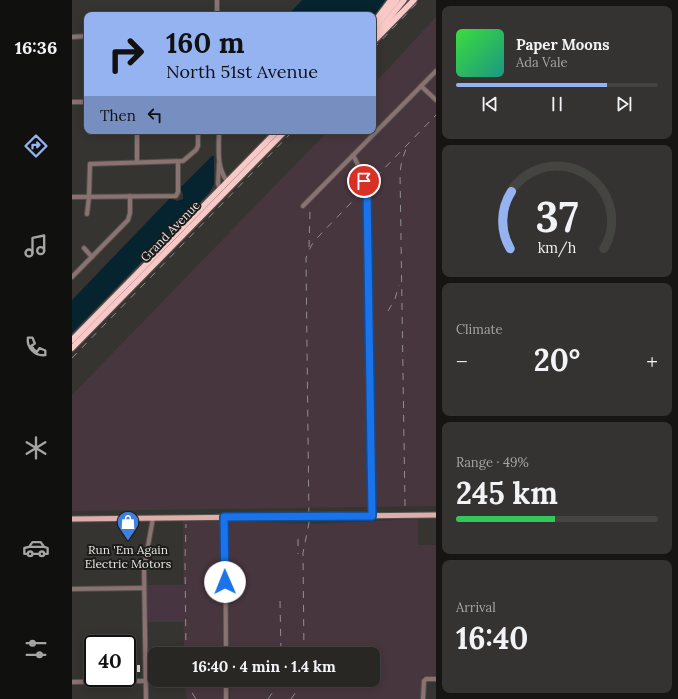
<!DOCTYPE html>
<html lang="en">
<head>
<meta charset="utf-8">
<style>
  :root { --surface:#282724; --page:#343331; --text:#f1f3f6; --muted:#a5a5a6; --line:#444441; --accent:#95b2f1 }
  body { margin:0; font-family:Lora,serif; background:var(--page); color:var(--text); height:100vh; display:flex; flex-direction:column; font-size:15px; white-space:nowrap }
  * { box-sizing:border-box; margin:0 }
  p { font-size:13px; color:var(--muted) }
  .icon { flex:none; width:22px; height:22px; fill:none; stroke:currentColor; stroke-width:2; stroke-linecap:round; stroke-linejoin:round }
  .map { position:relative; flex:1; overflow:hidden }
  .sheet { display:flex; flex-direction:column; gap:6px; padding:6px; background:#161514; width:242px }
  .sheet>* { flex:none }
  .banner { position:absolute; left:12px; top:12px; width:292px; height:122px; border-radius:8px; box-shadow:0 2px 10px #0003,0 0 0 1px var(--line); background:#95b2f1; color:#111; overflow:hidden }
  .speed { position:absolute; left:12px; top:635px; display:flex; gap:8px; font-size:20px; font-weight:700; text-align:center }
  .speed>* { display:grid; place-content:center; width:52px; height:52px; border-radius:50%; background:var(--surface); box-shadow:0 2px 10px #0003,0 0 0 1px var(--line); line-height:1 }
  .speed .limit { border:2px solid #111; border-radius:6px; background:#fff; color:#111 }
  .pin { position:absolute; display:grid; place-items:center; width:34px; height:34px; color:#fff; margin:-17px; border:2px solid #fff; border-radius:50%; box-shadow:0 1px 4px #0007 }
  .me { position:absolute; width:44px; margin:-22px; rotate:359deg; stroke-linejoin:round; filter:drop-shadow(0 0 3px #0008) }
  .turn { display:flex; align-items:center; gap:14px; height:84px; padding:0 16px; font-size:18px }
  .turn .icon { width:52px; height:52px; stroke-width:2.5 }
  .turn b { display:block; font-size:28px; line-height:34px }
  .then { display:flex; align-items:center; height:38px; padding:0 16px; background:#0003; gap:8px; font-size:15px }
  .big { font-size:30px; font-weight:700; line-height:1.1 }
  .sheet .card { flex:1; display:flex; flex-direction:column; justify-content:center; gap:6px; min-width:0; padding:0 14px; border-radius:8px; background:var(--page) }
  .sheet .dial { align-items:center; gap:0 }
  .dial svg { height:104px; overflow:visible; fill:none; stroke:var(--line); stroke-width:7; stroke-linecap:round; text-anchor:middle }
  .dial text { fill:var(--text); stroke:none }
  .song { display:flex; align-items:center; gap:12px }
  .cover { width:48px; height:48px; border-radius:6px; background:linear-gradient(135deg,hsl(120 70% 55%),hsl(170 70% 35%)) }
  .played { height:4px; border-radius:2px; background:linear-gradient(90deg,var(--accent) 75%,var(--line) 75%) }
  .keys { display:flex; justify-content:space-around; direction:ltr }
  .heat { display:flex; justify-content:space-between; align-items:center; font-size:22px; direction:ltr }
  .charge { height:6px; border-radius:3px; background:linear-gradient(90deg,#34c759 49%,var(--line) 0) }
  .trip { position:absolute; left:76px; top:647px; width:232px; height:40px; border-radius:8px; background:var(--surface); box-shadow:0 2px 10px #0003,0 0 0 1px var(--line); font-weight:700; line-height:40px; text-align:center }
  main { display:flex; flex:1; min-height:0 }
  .tab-bar { display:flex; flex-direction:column; width:72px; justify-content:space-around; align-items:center; background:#10100e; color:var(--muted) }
  .tab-bar .icon { width:28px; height:28px }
  .tab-bar .active { color:var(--accent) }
  .tab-bar b { font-size:18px; color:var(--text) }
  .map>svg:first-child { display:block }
</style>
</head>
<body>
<main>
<nav class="tab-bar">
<b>16:36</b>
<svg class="icon active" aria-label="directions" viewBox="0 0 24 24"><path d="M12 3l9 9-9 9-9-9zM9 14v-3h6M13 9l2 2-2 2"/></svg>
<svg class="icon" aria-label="music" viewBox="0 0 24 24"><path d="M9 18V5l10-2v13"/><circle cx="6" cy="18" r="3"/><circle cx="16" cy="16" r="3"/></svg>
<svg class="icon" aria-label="phone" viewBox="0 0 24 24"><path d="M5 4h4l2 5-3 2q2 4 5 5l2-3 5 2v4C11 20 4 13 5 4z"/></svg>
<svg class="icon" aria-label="climate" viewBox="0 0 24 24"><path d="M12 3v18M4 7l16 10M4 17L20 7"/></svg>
<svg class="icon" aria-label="car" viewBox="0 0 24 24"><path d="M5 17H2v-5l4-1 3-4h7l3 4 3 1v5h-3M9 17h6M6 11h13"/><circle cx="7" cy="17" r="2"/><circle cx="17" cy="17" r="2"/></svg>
<svg class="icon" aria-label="filters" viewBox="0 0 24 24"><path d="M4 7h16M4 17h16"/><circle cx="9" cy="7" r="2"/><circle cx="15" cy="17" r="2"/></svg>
</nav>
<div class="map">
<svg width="364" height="699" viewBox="0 0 364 699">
  <rect width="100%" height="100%" fill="#363430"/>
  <polygon fill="#473642" points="75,585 112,585 112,622 76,622"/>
  <g fill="#48363e">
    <polygon points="364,17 364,506 0,511 0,395 256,131 301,131 301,85"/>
    <polygon points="346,519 346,545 364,545 364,676 350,676 350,699 158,699 157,680 301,680 301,654 157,654 156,528 158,521 238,524"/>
    <polygon points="111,521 147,521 149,523 151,654 112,654"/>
    <polygon points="112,680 151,680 151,699 115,699"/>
  </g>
  <g fill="#05242f">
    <polygon points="230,0 313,0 301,20 301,15 216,15"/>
    <polygon points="140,156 142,156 142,184 137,193 0,333 0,300 98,198 105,201 111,199 111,194 108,188"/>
  </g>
  <rect fill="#e2e0db" x="55" y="665" width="13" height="7"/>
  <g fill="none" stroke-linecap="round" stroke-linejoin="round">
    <g stroke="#52504c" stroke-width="6">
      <g id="minor">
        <polyline points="145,0 145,15"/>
        <polyline points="0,37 15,36"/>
        <polyline points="349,86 364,100"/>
        <polyline points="0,102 15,102"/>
        <polyline points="65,131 65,162"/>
        <path d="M147 131C147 148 144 167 155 181"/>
        <polyline points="18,132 94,131"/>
        <polyline points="281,155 289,171 295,192 299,516"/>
        <polyline points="147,164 146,184 148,189"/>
        <polyline points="0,197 104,196 106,192 106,162"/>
        <polyline points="231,206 364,71"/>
        <polyline points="15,214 17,197 18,164 111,161 124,150 126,146 126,131"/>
        <polyline points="12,248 20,257"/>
        <polyline points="0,277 56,220 58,213 58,196"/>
        <polyline points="153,517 154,654"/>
        <polyline points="0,589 72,588"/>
        <polyline points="154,680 154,699"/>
        <polyline points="0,682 73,681"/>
        <polyline points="74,699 72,568 81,518"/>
        <polyline points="351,699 352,681 354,679 364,679"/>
      </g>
    </g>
    <g stroke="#52504c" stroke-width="7">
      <polyline id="major" points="0,519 364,515"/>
    </g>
    <g stroke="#52504c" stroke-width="8">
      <g id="highway">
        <polyline points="301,24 319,0"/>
        <polyline points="301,30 325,0"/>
        <polyline points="306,32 332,0"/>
        <polyline points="301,42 342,0"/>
        <polyline points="0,340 205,131"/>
        <polyline points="0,348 213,131"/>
      </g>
    </g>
    <use href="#minor" stroke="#8a7271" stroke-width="4"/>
    <use href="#major" stroke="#dfaeac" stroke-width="5"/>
    <use href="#highway" stroke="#f9c9c7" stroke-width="5.5"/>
    <g stroke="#908f8c" stroke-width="1" stroke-dasharray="7 7" stroke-linecap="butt">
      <polyline points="301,49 348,0"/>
      <polyline points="237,247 238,212"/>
      <polyline points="316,311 323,299 327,285"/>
      <polyline points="0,358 221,131"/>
      <polyline points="333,506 328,172 330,160 334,149"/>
      <polyline points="226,539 226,554"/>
      <polyline points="208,601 209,654"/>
      <polyline points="114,654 113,562 114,524"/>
      <polyline points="232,654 231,553 237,523 234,258 239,246 244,239 364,115"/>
      <polyline points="115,680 117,688 124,699"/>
      <polyline points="196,699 203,689 207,680"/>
      <polyline points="219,699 224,692 230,680"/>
    </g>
  </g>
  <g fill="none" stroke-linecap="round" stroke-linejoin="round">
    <g stroke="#114b97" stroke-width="10">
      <polyline id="route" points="153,582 152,517 300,516 295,192 292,181"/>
    </g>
    <use href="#route" stroke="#1a73e8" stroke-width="7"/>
  </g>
  <defs>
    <g id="shop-pin" transform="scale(1.15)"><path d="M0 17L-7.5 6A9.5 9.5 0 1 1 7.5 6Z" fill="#3f7fe0" stroke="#1c1c1a"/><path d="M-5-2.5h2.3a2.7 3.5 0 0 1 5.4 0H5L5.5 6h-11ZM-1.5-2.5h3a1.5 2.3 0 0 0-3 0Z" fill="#fff"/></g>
  </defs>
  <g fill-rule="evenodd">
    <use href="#shop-pin" x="56" y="522"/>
  </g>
  <g text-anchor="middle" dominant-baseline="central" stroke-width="4" stroke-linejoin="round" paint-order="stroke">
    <g font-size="12" fill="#e5e4e2" stroke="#1c1c1a">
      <text transform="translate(98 231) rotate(-46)">Grand Avenue</text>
    </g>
    <g font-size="12" fill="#e5e4e2" stroke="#1c1c1a">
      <text x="56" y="549">Run 'Em Again<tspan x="56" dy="14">Electric Motors</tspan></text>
    </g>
  </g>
</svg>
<div class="speed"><div class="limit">40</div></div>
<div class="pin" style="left:292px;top:181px;background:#d93025"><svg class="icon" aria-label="arrive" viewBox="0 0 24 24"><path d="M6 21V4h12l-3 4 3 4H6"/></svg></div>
<svg class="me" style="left:153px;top:582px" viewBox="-20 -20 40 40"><circle r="19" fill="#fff"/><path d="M0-13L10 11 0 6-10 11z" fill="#1a73e8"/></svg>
<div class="trip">16:40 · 4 min · 1.4 km</div>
<div class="banner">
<div class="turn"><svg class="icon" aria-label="right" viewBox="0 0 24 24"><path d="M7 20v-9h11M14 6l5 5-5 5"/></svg><div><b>160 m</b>North 51st Avenue</div></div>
<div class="then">Then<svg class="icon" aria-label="left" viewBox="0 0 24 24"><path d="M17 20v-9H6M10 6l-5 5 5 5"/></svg></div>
</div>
</div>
<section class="sheet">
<div class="card">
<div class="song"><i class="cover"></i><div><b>Paper Moons</b><p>Ada Vale</p></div></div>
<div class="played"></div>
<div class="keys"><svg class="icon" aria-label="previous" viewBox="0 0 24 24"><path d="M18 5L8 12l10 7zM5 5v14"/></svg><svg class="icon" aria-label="pause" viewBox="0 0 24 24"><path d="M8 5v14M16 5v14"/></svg><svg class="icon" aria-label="next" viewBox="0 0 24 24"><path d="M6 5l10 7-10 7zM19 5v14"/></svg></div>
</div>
<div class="card dial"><svg viewBox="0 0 100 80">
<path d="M14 69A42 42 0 1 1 86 69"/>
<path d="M14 69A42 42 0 0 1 15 25" stroke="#95b2f1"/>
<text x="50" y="56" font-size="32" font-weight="700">37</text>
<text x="50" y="72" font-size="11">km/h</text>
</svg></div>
<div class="card"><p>Climate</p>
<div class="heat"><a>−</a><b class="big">20°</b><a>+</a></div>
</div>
<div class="card"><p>Range · 49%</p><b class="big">245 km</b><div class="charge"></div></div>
<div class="card"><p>Arrival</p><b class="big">16:40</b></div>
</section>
</main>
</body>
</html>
